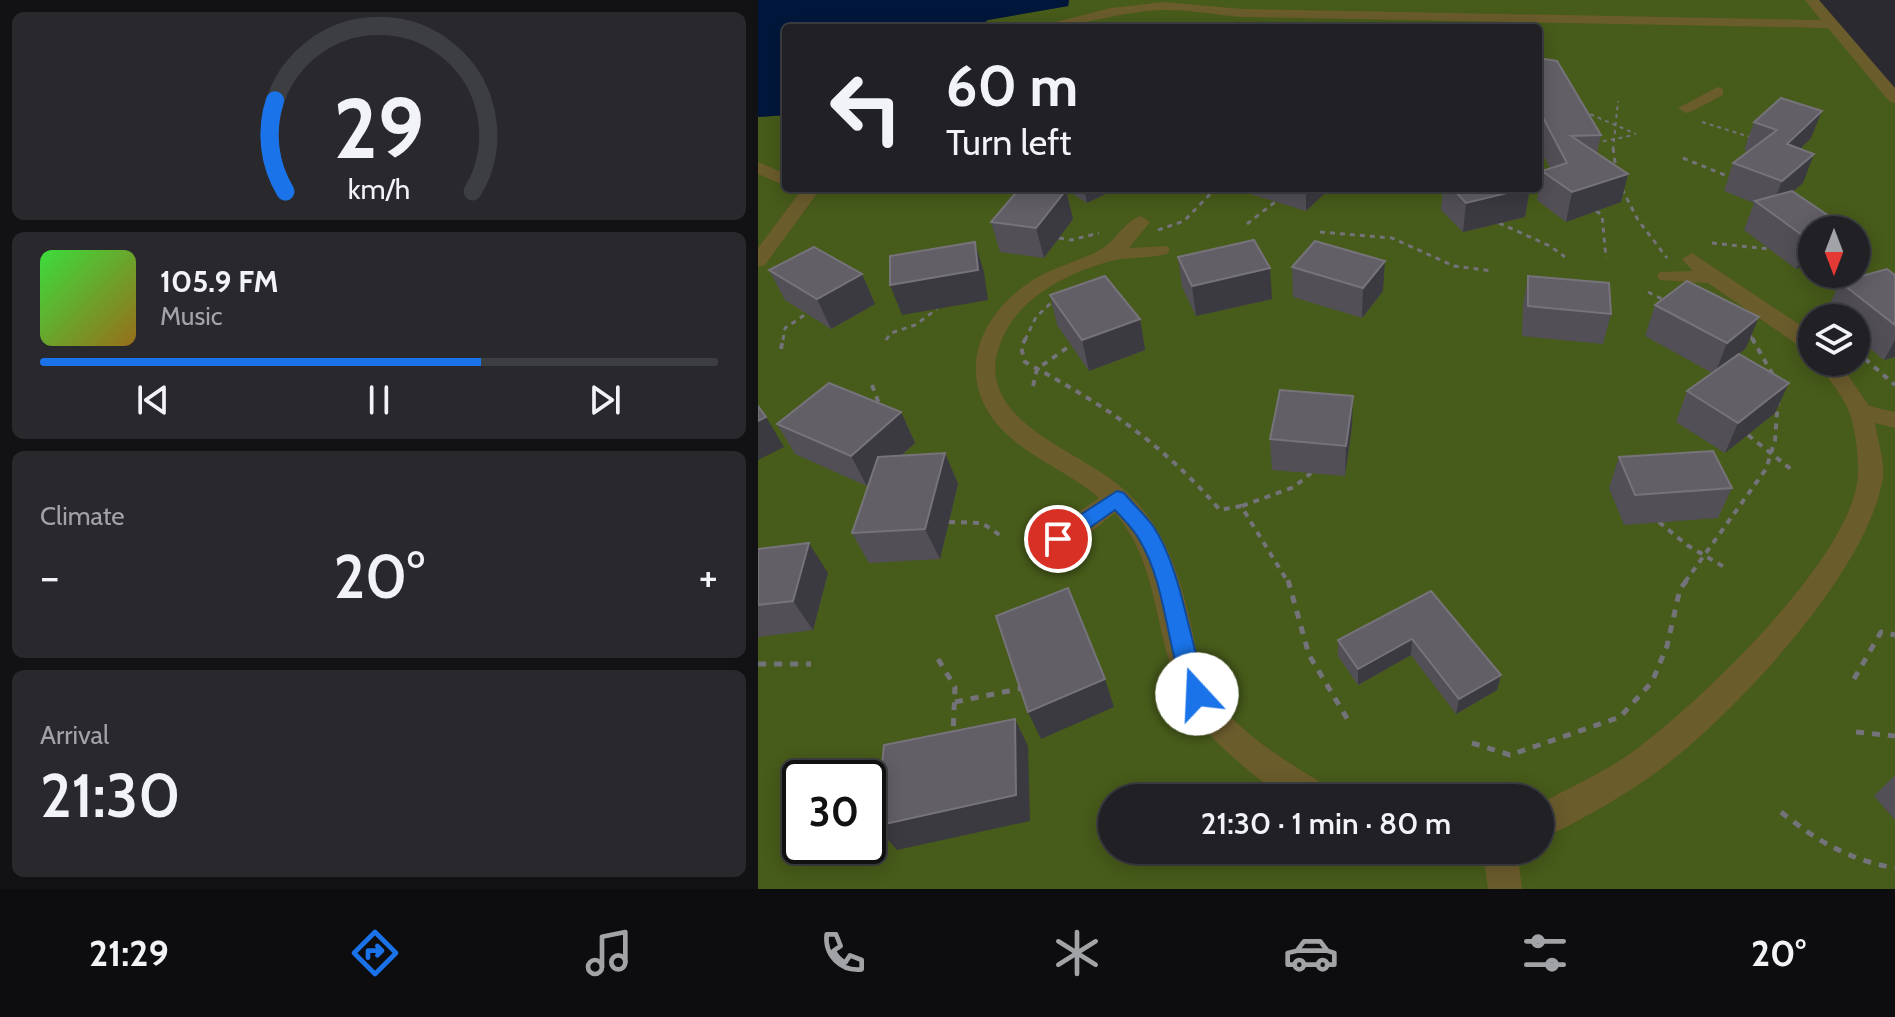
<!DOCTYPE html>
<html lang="en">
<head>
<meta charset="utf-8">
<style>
  :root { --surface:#202025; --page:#28282d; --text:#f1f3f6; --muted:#a2a3a7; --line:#3d3e42; --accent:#1a73e8 }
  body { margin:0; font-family:Cabin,sans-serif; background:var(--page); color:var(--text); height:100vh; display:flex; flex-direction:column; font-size:30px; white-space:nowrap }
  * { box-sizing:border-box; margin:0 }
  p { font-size:26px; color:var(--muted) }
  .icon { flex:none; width:44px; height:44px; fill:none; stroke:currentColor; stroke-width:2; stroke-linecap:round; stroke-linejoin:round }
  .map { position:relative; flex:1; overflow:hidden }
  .details { display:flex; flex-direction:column; gap:12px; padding:12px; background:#121214; width:758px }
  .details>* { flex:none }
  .banner { position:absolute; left:24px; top:24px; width:760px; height:168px; border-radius:8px; box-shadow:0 4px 20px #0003,0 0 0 2px var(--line); background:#202025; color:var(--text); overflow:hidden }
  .needle { width:52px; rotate:180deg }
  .buttons { position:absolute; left:1040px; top:216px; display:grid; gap:16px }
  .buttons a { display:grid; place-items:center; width:72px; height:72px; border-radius:50%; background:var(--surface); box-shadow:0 4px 20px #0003,0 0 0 2px var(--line); font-size:40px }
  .speed { position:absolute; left:24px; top:760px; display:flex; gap:16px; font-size:40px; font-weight:700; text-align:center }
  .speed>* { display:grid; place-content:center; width:104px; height:104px; border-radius:50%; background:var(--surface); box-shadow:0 4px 20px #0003,0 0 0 2px var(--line); line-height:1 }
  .speed .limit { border:4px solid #111; border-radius:12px; background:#fff; color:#111 }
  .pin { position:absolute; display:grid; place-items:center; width:68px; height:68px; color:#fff; margin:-34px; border:4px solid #fff; border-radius:50%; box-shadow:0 2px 8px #0007 }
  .me { position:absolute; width:88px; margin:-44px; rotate:340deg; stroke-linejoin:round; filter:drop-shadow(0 0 6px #0008) }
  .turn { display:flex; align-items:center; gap:28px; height:168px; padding:0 32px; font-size:36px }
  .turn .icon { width:104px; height:104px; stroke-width:2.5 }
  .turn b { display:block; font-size:56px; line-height:68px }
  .big { font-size:60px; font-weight:600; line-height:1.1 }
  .details .card { flex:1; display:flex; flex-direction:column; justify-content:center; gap:12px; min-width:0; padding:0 28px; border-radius:12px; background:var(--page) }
  .details .dial { align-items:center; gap:0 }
  .dial svg { height:208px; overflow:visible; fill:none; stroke:var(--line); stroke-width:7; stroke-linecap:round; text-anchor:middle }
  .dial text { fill:var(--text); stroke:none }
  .song { display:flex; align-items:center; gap:24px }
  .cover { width:96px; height:96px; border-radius:12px; background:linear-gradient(135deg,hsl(120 70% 55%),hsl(40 70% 35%)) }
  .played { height:8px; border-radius:4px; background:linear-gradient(90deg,var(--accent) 65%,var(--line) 65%) }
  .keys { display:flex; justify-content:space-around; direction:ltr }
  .heat { display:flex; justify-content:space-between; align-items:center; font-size:44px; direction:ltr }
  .trip { position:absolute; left:340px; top:784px; width:456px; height:80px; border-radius:40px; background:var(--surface); box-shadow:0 4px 20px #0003,0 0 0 2px var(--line); font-weight:600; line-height:80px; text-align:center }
  .menu { display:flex; height:128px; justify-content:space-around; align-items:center; background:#0d0d0f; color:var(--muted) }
  .menu .icon { width:56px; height:56px }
  .menu .current { color:var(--accent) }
  .menu b { font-size:36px; color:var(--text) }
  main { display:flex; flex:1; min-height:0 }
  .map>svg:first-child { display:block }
</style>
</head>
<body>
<main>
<section class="details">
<div class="card dial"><svg viewBox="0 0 100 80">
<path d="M14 69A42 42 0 1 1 86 69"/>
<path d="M14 69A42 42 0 0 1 10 34" stroke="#1a73e8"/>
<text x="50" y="56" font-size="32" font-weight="700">29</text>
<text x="50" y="72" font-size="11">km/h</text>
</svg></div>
<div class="card">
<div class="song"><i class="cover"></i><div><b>105.9 FM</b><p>Music</p></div></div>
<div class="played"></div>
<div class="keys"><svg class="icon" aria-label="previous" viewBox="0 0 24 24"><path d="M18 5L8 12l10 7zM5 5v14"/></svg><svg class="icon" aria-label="pause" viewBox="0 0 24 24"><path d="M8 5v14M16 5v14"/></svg><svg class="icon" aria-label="next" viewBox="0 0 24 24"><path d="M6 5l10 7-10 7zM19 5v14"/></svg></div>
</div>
<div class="card"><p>Climate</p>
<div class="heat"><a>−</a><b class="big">20°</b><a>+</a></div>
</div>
<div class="card"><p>Arrival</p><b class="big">21:30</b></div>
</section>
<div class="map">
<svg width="1137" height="889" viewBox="0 0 1137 889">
  <rect width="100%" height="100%" fill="#2b2a31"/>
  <path fill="#475b1a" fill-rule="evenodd" d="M311 0H1054L1137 98V889H0V117L28 115V188H780V28H217L230 20 310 6ZM1054 230H1098V274H1054ZM1054 318H1098V362H1054ZM42 778H110V846H42ZM354 798H782V850H354Z"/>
  <polygon fill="#00173b" points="0,0 311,0 310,6 230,20 217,28 28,28 28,115 0,117"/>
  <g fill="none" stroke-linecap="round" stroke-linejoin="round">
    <g stroke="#74737a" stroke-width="2" stroke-dasharray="4 4" stroke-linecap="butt">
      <polyline points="825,111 878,134"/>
      <polyline points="944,122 992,137"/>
      <polyline points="837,143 876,135"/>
      <polyline points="855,150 860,101"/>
    </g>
    <g stroke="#74737a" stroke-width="3" stroke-dasharray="5 5" stroke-linecap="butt">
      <polyline points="855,148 858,169"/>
      <polyline points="925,158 974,178"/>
      <polyline points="864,189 880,220 909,258"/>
      <polyline points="838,211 844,215 848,258"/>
      <polyline points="741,223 792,246 807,257"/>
      <polyline points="489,224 517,202"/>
      <polyline points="400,230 426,221 458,188"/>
      <polyline points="562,232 634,238 696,266 735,271"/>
      <polyline points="301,238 313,240 341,233"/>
      <polyline points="954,243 1010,249"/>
      <polyline points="890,292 910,302"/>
      <polyline points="991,334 995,340"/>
      <polyline points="25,340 27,328 48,314"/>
      <polyline points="128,340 133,333 157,325 179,309"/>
      <polyline points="267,340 278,317 293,303"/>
    </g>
    <g stroke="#74737a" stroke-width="4" stroke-dasharray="6 6" stroke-linecap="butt">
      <path d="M268 338 263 347 267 362C346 405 402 441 462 510L483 506 530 582"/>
      <polyline points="994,338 1016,377"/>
      <polyline points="23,349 25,338"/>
      <polyline points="1098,351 1137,385"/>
      <polyline points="114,385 123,409"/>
      <polyline points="275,386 279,369 313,345"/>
      <polyline points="990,435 1034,470"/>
      <polyline points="484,506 536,487 553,473"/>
      <polyline points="191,522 224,523 243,536"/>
      <polyline points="901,522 929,545 966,567"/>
      <polyline points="927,582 1008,469 1017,440 1020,401"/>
    </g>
    <g stroke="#74737a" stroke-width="5" stroke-dasharray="8 8" stroke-linecap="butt">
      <polyline points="530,580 551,655 593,725"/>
      <polyline points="180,659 197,687 195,735"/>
      <polyline points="0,664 53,664"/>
      <polyline points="1096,679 1123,632 1137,635"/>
      <polyline points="197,702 265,688"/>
      <polyline points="1098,732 1137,736"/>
      <polyline points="714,743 752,755 862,717 894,682 909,646 922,589 929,580"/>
      <path d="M1023 812C1059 841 1091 860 1137 868"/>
    </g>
    <g fill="#6b5c2c" fill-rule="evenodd">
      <path d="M1047 0H1061L1137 88V103L1131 101 1070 28 484 17C458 15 430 9 403 10 359 12 318 28 274 28L353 8 405 2 484 9 1063 20Z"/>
      <polygon points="960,87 965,89 965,95 934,111 928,113 920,108"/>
      <polygon points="0,162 28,174 28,186 0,174"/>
      <polygon points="45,188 63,188 7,265 0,267 0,248"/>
      <path d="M383 216 392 222 371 248 409 246 412 250 409 254C389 259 368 256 349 262 308 274 262 297 244 339 212 413 303 444 350 477 370 491 387 509 399 530 418 561 427 598 435 633 438 649 441 665 447 680 469 728 527 760 570 787L574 798C561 798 545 801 532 798 518 795 489 769 477 759 453 738 431 714 419 683 395 625 400 563 357 513 340 525 313 554 291 546L287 539 291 532 341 498C307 468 256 453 231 413 199 363 229 309 275 280 295 267 320 262 342 250 357 242 367 220 383 216Z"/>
      <polygon points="934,253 1054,333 1054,351 1046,349 950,283 902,280 899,276 902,272 935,271 924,259"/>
      <path d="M1059 362H1081L1111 406 1137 412V428L1117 423C1119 439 1127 461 1125 477 1111 572 970 722 893 776 862 798 817 824 782 839V804C812 787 845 773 873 753 938 706 1097 556 1100 474 1101 457 1097 429 1092 414 1086 396 1069 378 1059 362Z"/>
      <polygon points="725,850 759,850 764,889 730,889"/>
    </g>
  </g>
  <g fill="#524f57">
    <polygon points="780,58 843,135 839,153 870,174 863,202 808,222 779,200 784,171 792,168 780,145"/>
    <polygon points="996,122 1053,138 1042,149 1045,183 1035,191 1089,228 1054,265 1038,269 986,230 996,203 966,191 975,163 990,152 986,150"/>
    <polygon points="305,188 360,188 329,203 308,190 315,219 286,258 242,252 233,222 308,190"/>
    <polygon points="489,188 567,188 566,194 548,211 489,193"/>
    <polygon points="685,188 772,188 767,217 705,232 683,210"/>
    <polygon points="420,257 514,299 438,316 424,287"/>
    <polygon points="534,267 625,291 604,318 535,297"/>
    <polygon points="11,270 104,274 117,304 73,329 27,300"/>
    <polygon points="1137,275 1137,357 1126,360 1098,337 1098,318 1075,318 1068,312 1082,282"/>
    <polygon points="770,276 853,314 845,344 764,336 765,306"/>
    <polygon points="292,295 382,319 387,350 331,371 299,325"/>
    <polygon points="897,305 988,348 981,354 1017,413 967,453 918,422 929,391 954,373 887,336"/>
    <polygon points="143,412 157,443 143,456 187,453 200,484 182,559 111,563 94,533 110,485 109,486 37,454 19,424"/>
    <polygon points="594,426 587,476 514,470 512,439"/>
    <polygon points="861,457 974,488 960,518 866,525 851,488"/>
    <polygon points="0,549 70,573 55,630 0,637"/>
    <polygon points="673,591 743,675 739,690 698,714 653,655 600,685 580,656 580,640"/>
    <polygon points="1137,775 1137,820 1116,796"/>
  </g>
  <g fill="#3c3a41">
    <polygon points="1064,111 1053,138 1018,172 1029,144"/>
    <polygon points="1056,154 1045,183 1013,210 1024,181"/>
    <polygon points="870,174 863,202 808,222 814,192"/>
    <polygon points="326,188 360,188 329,203"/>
    <polygon points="548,188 567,188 566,194 548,211"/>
    <polygon points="772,188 767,217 705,232 708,203"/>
    <polygon points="308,190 315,219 286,258 278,228"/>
    <polygon points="1054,239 1054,265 1038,269 1051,240"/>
    <polygon points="217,242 226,272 230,300 144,315 132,285"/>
    <polygon points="627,261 625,291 604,318 605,288"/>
    <polygon points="512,268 514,299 438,316 434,286"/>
    <polygon points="104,274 117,304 73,329 59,299"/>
    <polygon points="1001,317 988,348 957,374 969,343"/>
    <polygon points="382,319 387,350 331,371 324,340"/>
    <polygon points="1137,340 1137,357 1126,360"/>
    <polygon points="1031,383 1017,413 967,453 980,423"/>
    <polygon points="595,396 594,426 587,476 588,446"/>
    <polygon points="143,412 157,443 109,486 93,456"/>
    <polygon points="8,417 26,447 0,460 0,421"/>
    <polygon points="187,453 200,484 182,559 167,529"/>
    <polygon points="51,543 70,573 55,630 35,601"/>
    <polygon points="654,639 653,655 600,685 600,669"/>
    <polygon points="743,675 739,690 698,714 701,699"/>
    <polygon points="347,679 356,707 283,739 270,712"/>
    <polygon points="257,719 270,746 272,821 139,850 118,826"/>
  </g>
  <g fill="#625f66" stroke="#76737a" stroke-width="2">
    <polygon points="780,58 799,61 843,135 813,136 870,174 814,192 784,171 809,163 780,108"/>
    <polygon points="1023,98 1064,111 1029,144 1056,154 1024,181 975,163 1019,130 996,122"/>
    <polygon points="262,188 294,188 308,190 278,228 233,222"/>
    <polygon points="694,188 770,188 708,203"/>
    <polygon points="1034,191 1089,228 1084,230 1054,230 1054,239 1051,240 997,201"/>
    <polygon points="496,240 512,268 434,286 420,257"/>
    <polygon points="557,241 627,261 605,288 534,267"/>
    <polygon points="217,242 220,270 132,285 132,256"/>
    <polygon points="56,247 104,274 59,299 11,270"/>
    <polygon points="1129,269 1137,275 1137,325 1082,282"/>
    <polygon points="347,276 382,319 324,340 292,295"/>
    <polygon points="770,276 851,283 853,314 770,306"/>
    <polygon points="929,281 1001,317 969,343 897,305"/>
    <polygon points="981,354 1031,383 980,423 929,391"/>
    <polygon points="71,383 143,412 93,456 19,424"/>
    <polygon points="522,390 595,396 588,446 512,439"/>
    <polygon points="0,406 8,417 0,421"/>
    <polygon points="955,451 974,488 877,495 861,457"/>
    <polygon points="187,453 167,529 94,533 120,457"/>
    <polygon points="51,543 35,601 0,605 0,549"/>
    <polygon points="310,588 347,679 270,712 238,616"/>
    <polygon points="673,591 743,675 701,699 654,639 600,669 580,640"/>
    <polygon points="257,719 258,795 118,826 126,745"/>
  </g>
  <path fill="#1a73e8" stroke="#114b97" stroke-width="2" d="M359 491 366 493C375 504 387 515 395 526 424 569 431 643 450 694L447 701 439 704 431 701C407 649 410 587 381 539 375 528 365 519 357 510L307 545H293L290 539 293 534Z"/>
</svg>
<div class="buttons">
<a><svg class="needle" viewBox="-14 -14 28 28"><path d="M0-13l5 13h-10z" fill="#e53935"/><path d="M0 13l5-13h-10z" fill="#a2a3a7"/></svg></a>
<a><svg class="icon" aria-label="layers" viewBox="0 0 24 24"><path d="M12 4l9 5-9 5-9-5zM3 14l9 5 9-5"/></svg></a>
</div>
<div class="speed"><div class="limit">30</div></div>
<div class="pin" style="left:300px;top:539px;background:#d93025"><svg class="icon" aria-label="arrive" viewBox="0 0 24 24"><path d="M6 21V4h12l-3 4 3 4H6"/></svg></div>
<svg class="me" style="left:439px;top:694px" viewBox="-20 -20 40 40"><circle r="19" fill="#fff"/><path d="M0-13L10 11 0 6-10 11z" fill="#1a73e8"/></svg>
<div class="trip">21:30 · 1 min · 80 m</div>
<div class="banner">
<div class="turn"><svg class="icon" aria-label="left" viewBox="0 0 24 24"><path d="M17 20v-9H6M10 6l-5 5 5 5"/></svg><div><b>60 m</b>Turn left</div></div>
</div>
</div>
</main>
<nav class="menu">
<b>21:29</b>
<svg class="icon current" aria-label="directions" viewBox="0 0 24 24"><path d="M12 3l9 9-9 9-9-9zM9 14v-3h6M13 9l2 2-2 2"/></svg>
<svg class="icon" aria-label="music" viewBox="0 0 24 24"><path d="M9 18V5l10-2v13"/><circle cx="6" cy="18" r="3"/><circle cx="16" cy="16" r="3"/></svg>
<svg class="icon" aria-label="phone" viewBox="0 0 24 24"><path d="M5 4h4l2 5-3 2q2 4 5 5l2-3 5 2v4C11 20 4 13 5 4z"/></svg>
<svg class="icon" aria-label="climate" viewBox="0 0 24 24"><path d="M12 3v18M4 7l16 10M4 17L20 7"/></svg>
<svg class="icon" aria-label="car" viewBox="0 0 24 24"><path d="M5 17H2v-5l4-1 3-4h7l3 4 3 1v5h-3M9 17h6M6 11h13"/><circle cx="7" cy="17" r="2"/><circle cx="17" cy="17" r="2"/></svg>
<svg class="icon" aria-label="filters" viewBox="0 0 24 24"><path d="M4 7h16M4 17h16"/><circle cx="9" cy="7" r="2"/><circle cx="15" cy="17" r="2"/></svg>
<b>20°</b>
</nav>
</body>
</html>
